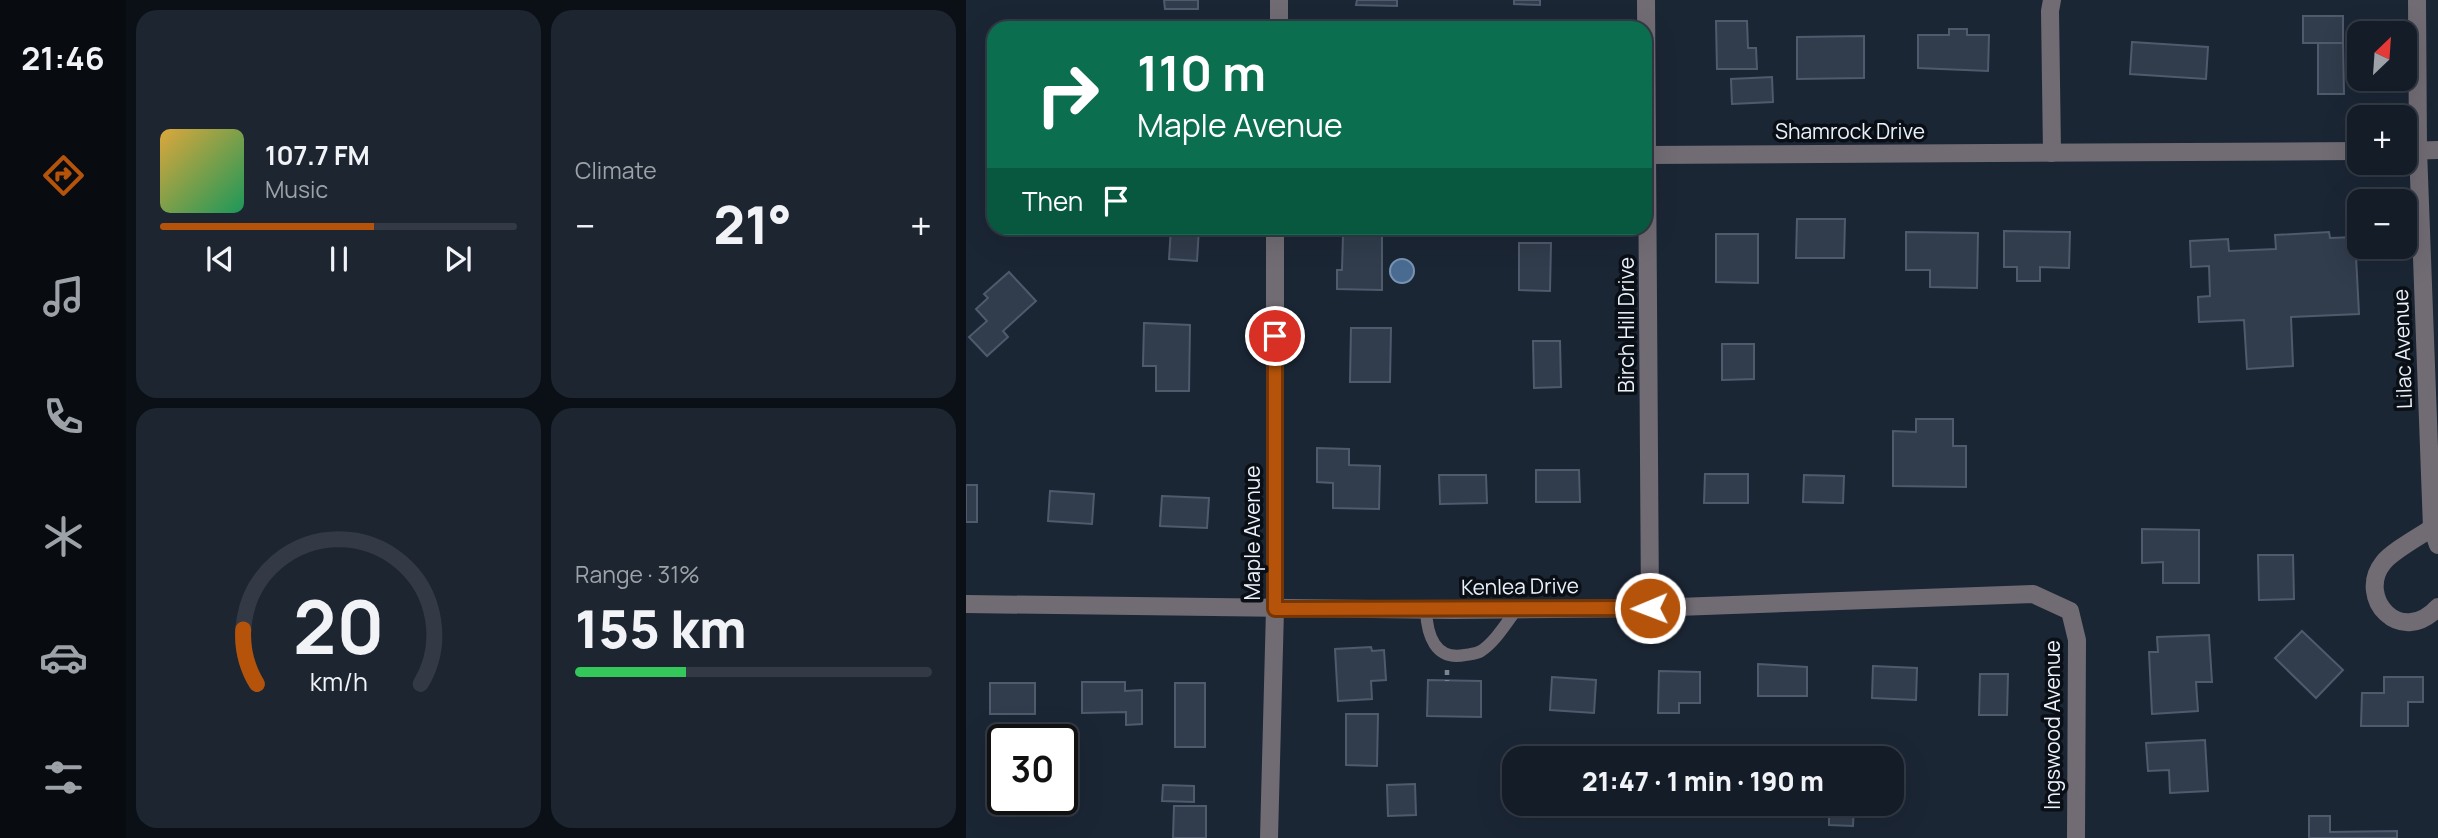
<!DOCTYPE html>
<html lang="en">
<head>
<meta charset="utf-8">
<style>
  :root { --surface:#141c28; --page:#1d2530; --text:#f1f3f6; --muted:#9da1a8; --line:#333a45; --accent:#b45309 }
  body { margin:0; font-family:Manrope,sans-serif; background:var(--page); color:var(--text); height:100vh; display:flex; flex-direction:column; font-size:26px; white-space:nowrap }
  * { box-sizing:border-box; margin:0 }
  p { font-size:23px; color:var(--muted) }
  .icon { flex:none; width:38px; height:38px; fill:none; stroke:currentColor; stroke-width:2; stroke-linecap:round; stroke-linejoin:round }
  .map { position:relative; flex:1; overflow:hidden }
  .details { display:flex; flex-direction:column; gap:10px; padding:10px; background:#0b0f16; width:840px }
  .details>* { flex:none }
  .top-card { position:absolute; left:21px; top:21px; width:665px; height:214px; border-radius:21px; box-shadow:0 7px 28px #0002,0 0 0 2px var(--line); background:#0b6e4f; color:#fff; overflow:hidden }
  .needle { width:46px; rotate:25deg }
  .controls { position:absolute; left:1381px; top:21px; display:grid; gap:14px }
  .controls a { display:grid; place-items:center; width:70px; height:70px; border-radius:14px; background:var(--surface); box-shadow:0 7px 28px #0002,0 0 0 2px var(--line); font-size:35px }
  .speed { position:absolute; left:21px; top:724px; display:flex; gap:14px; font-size:35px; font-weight:700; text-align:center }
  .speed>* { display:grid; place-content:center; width:91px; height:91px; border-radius:50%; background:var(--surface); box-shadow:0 7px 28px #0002,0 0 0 2px var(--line); line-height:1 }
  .speed .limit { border:4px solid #111; border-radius:10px; background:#fff; color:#111 }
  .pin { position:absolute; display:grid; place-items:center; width:60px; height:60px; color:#fff; margin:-30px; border:4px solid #fff; border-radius:50%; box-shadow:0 2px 7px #0007 }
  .me { position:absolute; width:77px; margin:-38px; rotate:269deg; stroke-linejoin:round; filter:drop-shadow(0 0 5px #0008) }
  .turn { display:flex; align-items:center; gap:24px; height:147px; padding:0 35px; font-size:32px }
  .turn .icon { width:91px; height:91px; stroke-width:2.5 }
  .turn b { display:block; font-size:49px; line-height:60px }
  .then { display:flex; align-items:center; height:66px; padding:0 35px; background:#0003; gap:14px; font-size:26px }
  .big { font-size:52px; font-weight:800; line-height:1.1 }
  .details .tile { flex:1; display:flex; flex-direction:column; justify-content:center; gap:10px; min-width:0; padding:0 24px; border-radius:21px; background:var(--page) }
  .details .dial { align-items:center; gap:0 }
  .dial svg { height:182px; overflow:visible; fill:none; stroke:var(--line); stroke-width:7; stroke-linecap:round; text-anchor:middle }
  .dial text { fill:var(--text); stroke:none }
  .song { display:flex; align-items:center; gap:21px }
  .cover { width:84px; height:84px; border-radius:10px; background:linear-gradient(135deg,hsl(40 70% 55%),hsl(150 70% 35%)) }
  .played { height:7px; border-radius:4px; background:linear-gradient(90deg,var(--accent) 60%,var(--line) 60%) }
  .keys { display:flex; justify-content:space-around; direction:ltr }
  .heat { display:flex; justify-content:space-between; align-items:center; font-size:38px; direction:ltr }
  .charge { height:10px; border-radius:5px; background:linear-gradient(90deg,#34c759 31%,var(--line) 0) }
  .details .tiles { flex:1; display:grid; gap:10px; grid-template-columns:repeat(2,1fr) }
  .trip { position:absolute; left:536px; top:746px; width:402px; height:70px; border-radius:21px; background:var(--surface); box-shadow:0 7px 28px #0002,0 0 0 2px var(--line); font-weight:800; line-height:70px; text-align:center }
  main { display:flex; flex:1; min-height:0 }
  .tab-bar { display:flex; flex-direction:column; width:126px; justify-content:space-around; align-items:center; background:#080b10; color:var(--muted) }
  .tab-bar .icon { width:49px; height:49px }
  .tab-bar .selected { color:var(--accent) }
  .tab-bar b { font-size:32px; color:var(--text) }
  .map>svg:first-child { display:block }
</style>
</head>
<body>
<main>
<nav class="tab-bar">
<b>21:46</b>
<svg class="icon selected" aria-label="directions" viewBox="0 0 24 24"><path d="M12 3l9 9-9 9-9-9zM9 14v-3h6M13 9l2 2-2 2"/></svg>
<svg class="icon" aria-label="music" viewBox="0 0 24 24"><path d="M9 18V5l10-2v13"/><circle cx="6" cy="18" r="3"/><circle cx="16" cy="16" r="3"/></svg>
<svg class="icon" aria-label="phone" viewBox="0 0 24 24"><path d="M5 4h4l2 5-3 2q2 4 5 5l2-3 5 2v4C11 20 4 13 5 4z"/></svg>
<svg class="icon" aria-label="climate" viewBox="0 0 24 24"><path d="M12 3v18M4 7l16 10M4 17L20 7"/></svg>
<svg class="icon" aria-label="car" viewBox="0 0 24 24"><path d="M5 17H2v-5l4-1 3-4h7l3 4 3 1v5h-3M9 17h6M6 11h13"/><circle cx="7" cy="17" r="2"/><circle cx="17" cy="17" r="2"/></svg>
<svg class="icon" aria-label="filters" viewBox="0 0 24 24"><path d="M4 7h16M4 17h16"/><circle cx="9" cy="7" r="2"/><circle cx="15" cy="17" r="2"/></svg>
</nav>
<section class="details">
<div class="tiles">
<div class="tile">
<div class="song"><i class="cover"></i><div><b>107.7 FM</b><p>Music</p></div></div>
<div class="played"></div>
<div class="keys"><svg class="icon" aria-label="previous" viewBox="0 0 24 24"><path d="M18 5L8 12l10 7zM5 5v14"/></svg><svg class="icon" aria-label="pause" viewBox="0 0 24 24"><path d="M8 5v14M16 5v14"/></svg><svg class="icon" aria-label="next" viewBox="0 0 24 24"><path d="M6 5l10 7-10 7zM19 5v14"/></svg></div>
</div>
<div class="tile"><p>Climate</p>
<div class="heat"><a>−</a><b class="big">21°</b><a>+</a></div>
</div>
<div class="tile dial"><svg viewBox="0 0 100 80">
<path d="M14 69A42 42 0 1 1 86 69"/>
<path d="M14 69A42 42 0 0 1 8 45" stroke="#b45309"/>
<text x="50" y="56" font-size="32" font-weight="700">20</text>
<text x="50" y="72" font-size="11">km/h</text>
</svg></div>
<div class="tile"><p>Range · 31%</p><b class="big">155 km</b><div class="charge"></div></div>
</div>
</section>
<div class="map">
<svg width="1472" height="838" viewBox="0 0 1472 838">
  <rect width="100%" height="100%" fill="#1b2635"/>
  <circle fill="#496b92" stroke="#7993b2" stroke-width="2" cx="436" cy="271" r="12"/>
  <g fill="#313c4c" stroke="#4f5a6c" stroke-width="2">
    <polygon points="198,0 232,0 232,9 199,9"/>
    <polygon points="391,0 431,0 431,6 390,5"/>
    <polygon points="548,0 574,0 574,5 548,4"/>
    <rect x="1337" y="16" width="40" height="27"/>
    <polygon points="750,21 781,21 782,48 790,48 791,69 751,69"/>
    <polygon points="983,29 1001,29 1001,35 1023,35 1022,71 952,68 952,35 983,35"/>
    <polygon points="898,36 898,78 831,79 831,37"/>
    <polygon points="1166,42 1242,47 1240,79 1164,74"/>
    <polygon points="1352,43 1377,43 1378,94 1352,94"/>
    <polygon points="806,77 807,102 766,104 765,79"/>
    <polygon points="831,219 879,219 878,258 830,258"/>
    <polygon points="205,228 233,228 231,261 203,259"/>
    <polygon points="1038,231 1104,232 1103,268 1074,267 1074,281 1051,281 1051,267 1038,267"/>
    <polygon points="940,232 1012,233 1011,288 964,287 964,270 940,270"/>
    <polygon points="1363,232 1364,238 1389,237 1393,314 1325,317 1327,366 1281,369 1278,320 1233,322 1232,297 1244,296 1243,266 1225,267 1224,241 1262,239 1263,251 1310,249 1309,235"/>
    <polygon points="750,234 792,234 792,283 750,282"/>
    <polygon points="377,235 416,236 416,290 371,289 371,270 376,270"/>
    <polygon points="553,243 585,243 584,291 553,290"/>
    <polygon points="43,272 70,301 37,331 42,337 21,356 3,337 21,321 10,309 22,298 18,294"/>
    <polygon points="178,323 224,325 223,391 190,391 190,366 177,366"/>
    <polygon points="385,328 425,328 424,382 384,382"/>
    <polygon points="567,341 594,341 595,387 568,388"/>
    <polygon points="756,344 788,344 788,379 756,380"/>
    <polygon points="950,419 987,419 987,446 1000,446 1000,487 927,486 927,431 950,432"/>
    <polygon points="351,448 383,449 383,465 414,466 413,509 367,508 367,483 351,482"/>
    <polygon points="570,470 613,470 614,502 570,502"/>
    <polygon points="739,474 782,474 782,503 738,503"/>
    <polygon points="473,475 520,475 521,503 474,504"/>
    <polygon points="838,475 878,476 877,503 837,502"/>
    <rect x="0" y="485" width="11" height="37"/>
    <polygon points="84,491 128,494 126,524 82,521"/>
    <polygon points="196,496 243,498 241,528 194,526"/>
    <polygon points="1176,529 1233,530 1233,583 1197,583 1197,562 1176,563"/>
    <polygon points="1292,555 1327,555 1328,599 1293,600"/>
    <polygon points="1336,631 1377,670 1350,698 1309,658"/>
    <polygon points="1243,635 1246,682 1230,682 1232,711 1186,714 1183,652 1192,652 1191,637"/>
    <polygon points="405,647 406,651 418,650 420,680 405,681 406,699 372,701 369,649"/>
    <polygon points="792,664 841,667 841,696 792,696"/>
    <polygon points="907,666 951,668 950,700 906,698"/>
    <polygon points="693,671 734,672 734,703 713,703 713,713 692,713"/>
    <polygon points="1014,674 1042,674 1041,715 1013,715"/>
    <polygon points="586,677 630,680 628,713 584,710"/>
    <polygon points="1418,677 1457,677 1457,702 1442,702 1442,726 1395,726 1396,693 1418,693"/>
    <polygon points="462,680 515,681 515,717 461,716"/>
    <polygon points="116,682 159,682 159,691 176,690 176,724 160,725 160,712 116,713"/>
    <rect x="24" y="683" width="45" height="31"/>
    <rect x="209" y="683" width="30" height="64"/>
    <polygon points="380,714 412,714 411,766 380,765"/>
    <polygon points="1239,740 1242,791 1204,793 1203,770 1182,771 1180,743"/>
    <polygon points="449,784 450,815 422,816 421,785"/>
    <polygon points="197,785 228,786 228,802 196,801"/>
    <polygon points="863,803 888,803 887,826 863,825"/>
    <polygon points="208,806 240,806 240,838 207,838"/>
    <polygon points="1343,816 1364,816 1364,832 1431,831 1431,838 1343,838"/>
  </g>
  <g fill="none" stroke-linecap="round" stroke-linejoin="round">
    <polyline stroke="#7c8592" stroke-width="4.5" stroke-dasharray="5 5" stroke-linecap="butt" points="481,670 481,681"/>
    <path stroke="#716c74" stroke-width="12" d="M460 610C461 635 469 661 499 655 505 654 510 654 515 651 530 641 540 623 551 609"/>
    <g stroke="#716c74" stroke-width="18">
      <polyline points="680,0 684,608"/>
      <polyline points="1451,0 1452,150 1466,528 1472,545"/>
      <polyline points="313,28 313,0"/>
      <polyline points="1438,151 1472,150"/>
      <polyline points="1086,153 1084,11 1086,0"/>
      <polyline points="682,155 1393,151"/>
      <path d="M1466 528C1454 536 1425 552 1417 563 1390 597 1434 648 1472 607"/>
      <polyline points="0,604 488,610 684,608 1067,594 1104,611 1111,640 1110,838"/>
      <polyline points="303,838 309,609 309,228"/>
    </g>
  </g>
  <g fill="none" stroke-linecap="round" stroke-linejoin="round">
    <g stroke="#753606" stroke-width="18">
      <polyline id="route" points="309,336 309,609 684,608"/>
    </g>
    <use href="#route" stroke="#b45309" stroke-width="12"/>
  </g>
  <g text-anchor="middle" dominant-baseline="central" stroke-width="7" stroke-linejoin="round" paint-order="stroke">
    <g font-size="21" fill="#eaf1fb" stroke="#0a0e15">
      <text x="884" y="131">Shamrock Drive</text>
      <text transform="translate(660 325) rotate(-90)">Birch Hill Drive</text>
      <text transform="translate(1436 349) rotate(-92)">Lilac Avenue</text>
      <text transform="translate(286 533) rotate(-90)">Maple Avenue</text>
      <text transform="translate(554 586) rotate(-1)">Kenlea Drive</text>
      <text transform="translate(1086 725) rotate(-90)">Ingswood Avenue</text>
    </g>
  </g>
</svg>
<div class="controls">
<a><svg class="needle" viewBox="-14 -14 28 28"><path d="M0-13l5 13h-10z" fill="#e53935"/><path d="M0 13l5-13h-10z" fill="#9da1a8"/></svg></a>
<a>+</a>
<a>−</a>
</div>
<div class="speed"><div class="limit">30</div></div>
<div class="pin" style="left:309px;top:336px;background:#d93025"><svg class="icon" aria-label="arrive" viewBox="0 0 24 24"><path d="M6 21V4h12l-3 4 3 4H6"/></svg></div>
<svg class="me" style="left:684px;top:608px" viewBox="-20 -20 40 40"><circle r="17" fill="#b45309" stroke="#fff" stroke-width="3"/><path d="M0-11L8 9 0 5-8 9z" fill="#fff"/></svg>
<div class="trip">21:47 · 1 min · 190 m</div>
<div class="top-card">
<div class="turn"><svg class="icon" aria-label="right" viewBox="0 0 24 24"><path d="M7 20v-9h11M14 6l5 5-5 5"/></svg><div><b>110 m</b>Maple Avenue</div></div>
<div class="then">Then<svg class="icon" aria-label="arrive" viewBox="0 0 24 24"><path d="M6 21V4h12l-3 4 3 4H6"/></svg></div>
</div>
</div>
</main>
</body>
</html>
